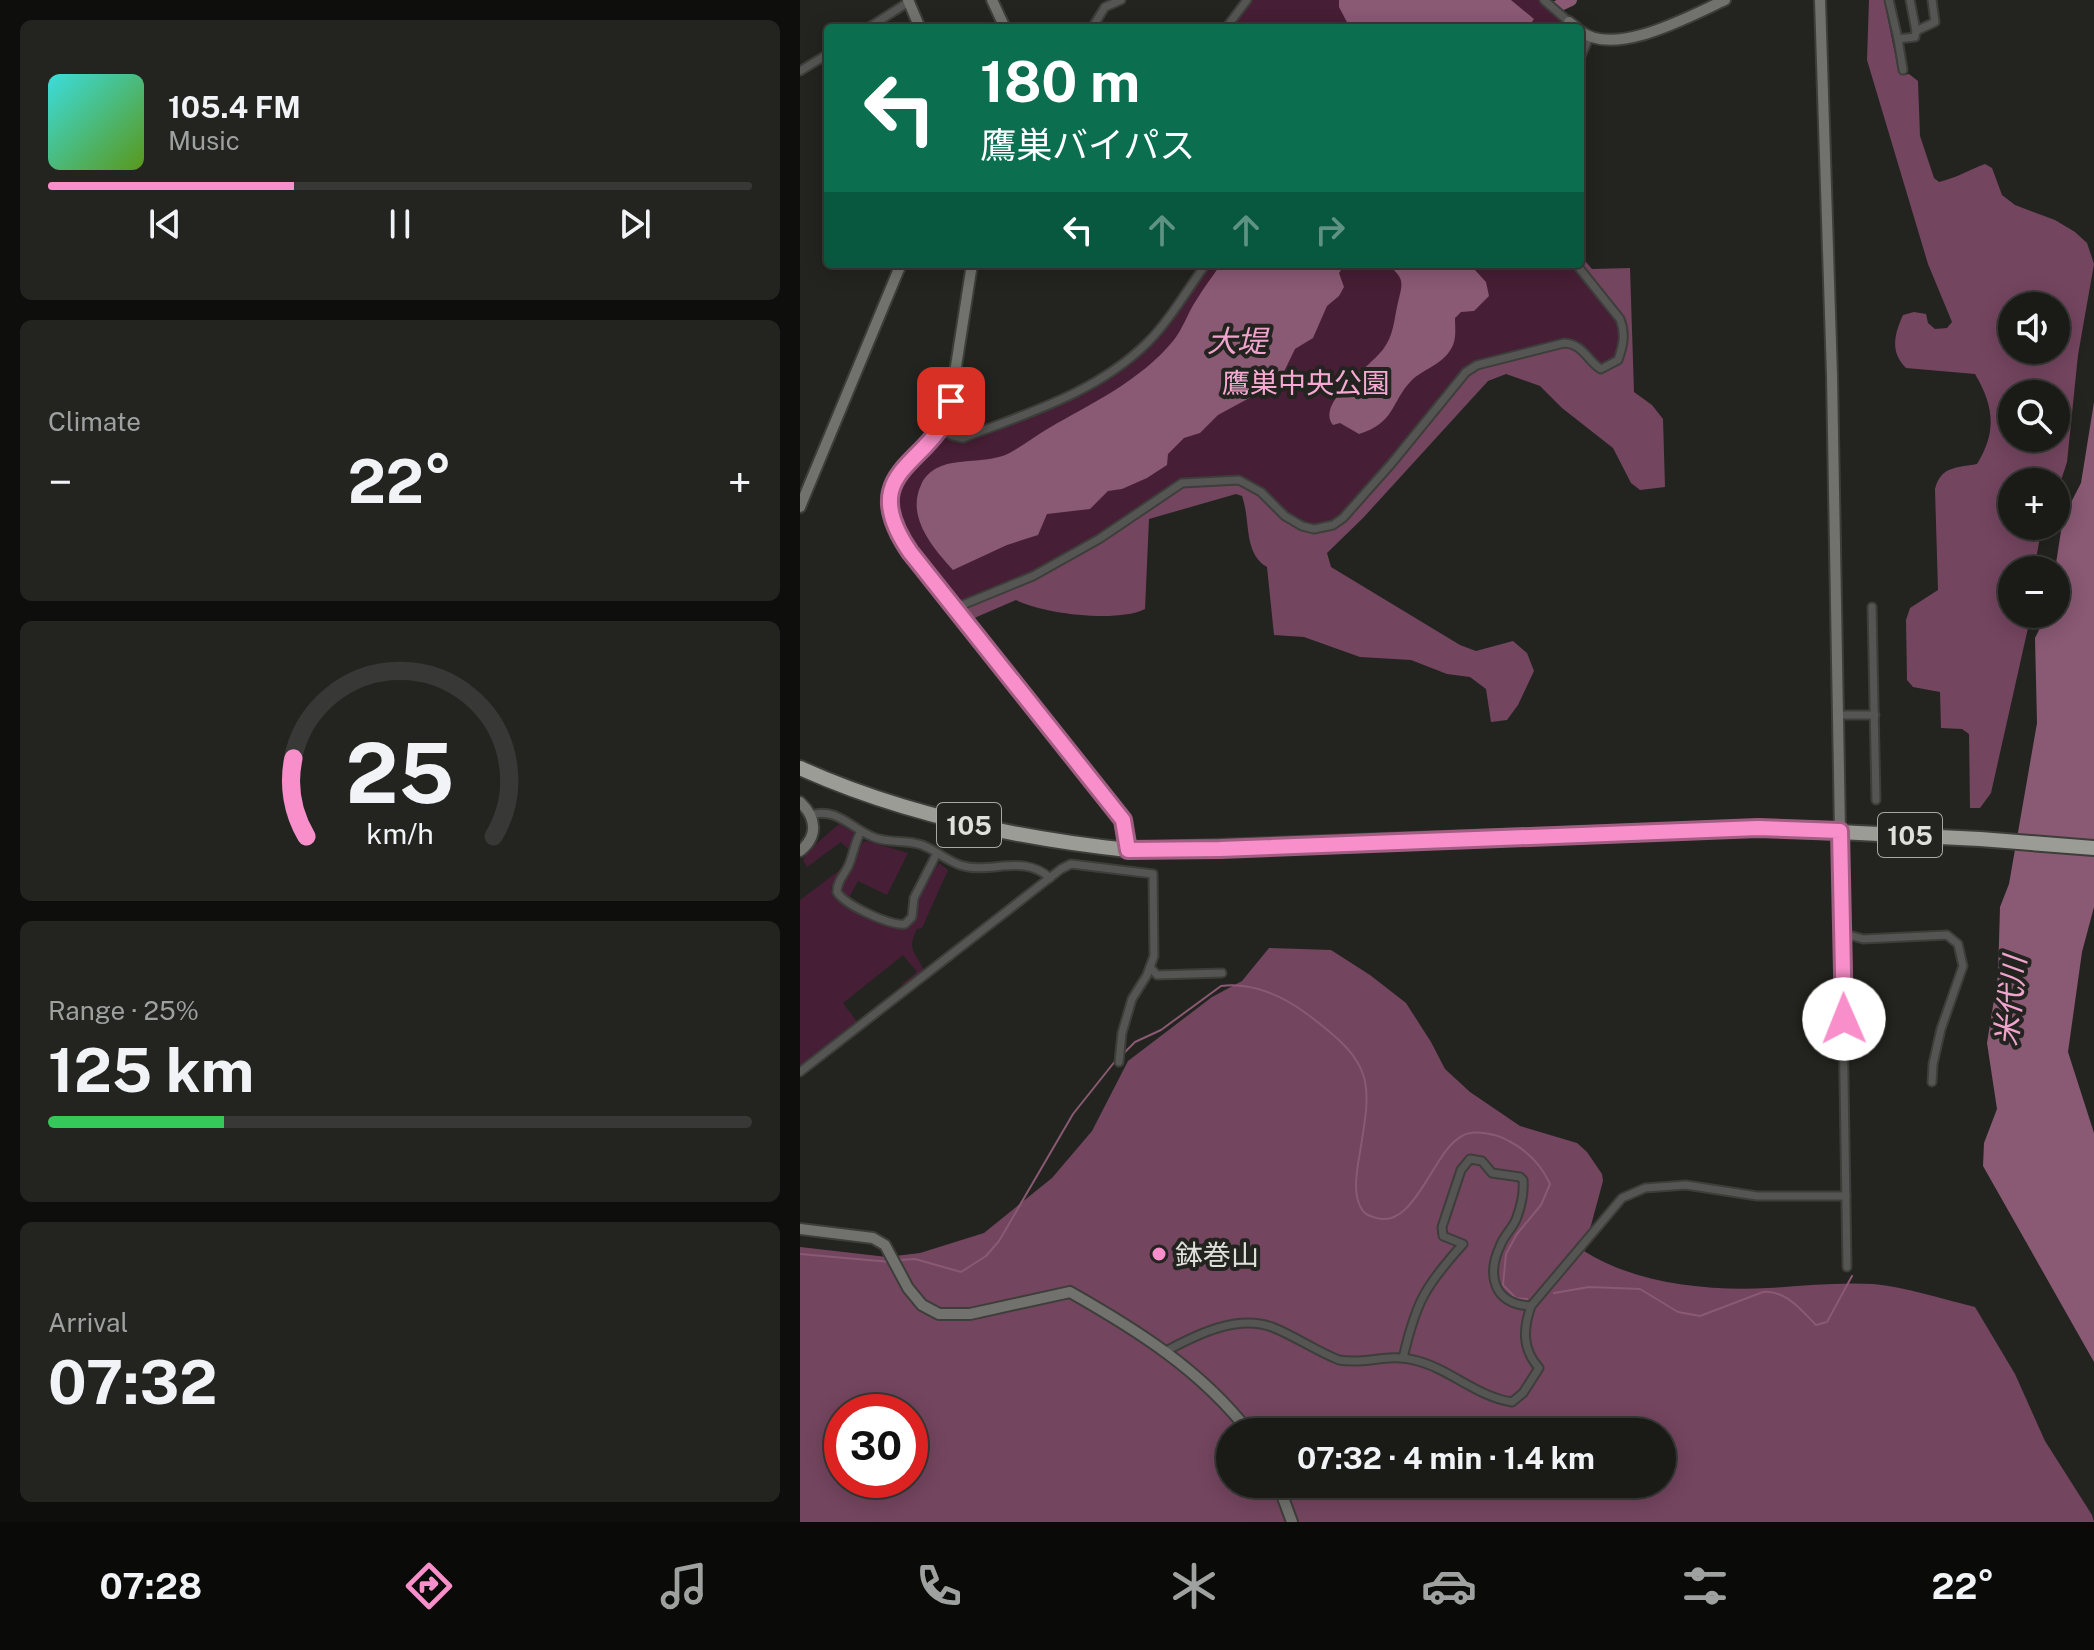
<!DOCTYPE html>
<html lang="en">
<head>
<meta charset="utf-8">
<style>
  :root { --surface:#1a1b17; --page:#232420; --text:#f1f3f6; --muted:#9fa1a1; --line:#383936; --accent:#f98fca }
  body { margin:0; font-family:"Public Sans","Noto Sans JP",sans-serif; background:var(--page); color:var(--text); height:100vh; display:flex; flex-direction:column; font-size:30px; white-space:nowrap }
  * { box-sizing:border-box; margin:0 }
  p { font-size:26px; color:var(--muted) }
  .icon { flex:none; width:44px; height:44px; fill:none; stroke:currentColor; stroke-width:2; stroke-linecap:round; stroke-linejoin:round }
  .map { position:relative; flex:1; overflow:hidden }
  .details { display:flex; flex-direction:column; gap:20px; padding:20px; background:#0e0f0d; width:800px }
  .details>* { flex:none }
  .guide { position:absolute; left:24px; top:24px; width:760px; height:244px; border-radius:8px; box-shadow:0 4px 20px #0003,0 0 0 2px var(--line); background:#0b6e4f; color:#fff; overflow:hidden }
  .buttons { position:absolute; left:1198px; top:292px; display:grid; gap:16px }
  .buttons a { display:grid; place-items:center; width:72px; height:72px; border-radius:50%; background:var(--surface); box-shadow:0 4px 20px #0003,0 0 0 2px var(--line); font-size:40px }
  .speed { position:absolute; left:24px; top:1394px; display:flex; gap:16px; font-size:40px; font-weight:700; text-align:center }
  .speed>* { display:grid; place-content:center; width:104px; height:104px; border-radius:50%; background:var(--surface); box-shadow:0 4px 20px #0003,0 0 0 2px var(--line); line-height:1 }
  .speed .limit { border:12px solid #d22; background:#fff; color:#111 }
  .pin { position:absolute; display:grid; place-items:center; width:68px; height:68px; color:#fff; margin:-34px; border-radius:16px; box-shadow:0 4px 12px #0006 }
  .me { position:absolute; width:88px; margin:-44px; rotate:359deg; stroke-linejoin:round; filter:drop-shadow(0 0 6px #0008) }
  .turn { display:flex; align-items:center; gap:28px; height:168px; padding:0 24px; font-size:36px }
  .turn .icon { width:104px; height:104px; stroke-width:2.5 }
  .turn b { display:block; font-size:56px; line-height:68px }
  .lanes { display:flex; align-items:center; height:76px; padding:0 24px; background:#0003; justify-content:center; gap:40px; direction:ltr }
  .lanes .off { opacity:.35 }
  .big { font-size:60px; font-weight:700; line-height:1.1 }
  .details .tile { flex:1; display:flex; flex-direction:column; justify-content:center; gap:12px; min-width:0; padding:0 28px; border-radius:12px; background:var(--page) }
  .details .dial { align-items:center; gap:0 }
  .dial svg { height:208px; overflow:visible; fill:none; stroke:var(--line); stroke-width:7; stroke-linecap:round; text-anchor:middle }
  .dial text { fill:var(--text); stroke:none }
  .song { display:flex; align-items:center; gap:24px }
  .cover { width:96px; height:96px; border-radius:12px; background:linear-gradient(135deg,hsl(180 70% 55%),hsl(90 70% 35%)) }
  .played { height:8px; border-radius:4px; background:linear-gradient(90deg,var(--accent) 35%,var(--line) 35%) }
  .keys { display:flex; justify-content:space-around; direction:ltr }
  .heat { display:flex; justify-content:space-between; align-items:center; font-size:44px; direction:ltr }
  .charge { height:12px; border-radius:6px; background:linear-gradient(90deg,#34c759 25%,var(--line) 0) }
  .trip { position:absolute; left:416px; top:1418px; width:460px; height:80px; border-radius:40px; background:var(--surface); box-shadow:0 4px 20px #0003,0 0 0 2px var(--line); font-weight:700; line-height:80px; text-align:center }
  .dock { display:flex; height:128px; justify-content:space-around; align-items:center; background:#0a0b09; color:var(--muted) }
  .dock .icon { width:56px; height:56px }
  .dock .selected { color:var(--accent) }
  .dock b { font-size:36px; color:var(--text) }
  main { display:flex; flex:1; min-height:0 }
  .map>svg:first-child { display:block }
</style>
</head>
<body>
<main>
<section class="details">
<div class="tile">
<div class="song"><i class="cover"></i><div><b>105.4 FM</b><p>Music</p></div></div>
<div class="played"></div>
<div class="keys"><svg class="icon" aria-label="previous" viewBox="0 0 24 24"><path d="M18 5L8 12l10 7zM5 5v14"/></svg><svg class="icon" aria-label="pause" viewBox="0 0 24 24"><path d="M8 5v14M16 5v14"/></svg><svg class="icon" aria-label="next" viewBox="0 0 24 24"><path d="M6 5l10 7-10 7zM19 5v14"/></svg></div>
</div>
<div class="tile"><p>Climate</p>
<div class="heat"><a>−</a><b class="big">22°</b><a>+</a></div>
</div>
<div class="tile dial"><svg viewBox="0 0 100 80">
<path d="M14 69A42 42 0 1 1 86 69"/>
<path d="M14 69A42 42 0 0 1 9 39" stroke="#f98fca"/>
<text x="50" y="56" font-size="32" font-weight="700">25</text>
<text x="50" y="72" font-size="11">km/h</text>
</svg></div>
<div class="tile"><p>Range · 25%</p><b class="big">125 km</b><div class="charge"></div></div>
<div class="tile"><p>Arrival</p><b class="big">07:32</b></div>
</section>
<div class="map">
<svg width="1294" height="1522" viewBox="0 0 1294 1522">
  <rect width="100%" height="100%" fill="#23241f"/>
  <g fill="#461e35">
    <polygon points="447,0 744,0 777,28 426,28"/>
    <polygon points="406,264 776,264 820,319 823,346 809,367 677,365 533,525 502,526 439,480 299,539 233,576 155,608 95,528 95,482 140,429 163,438 294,383 347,343"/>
    <polygon points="39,824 53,832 54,837 48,849 41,842 7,867 3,860 12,842 16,844"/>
    <polygon points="67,841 108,853 87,895 58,881 48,900 43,895 40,884 53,869 57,848 60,848 63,842"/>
    <path d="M139 863 148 870 122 928 117 929C106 951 116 952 124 971L105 988 102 984 117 972 103 955 43 1003 58 1023 0 1069V900L44 867 45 869 33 886C35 906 86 930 105 927L115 918 119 896Z"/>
  </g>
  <g fill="#74455f" fill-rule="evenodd">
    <path d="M1069 0H1084L1098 69 1103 75 1109 74 1118 81 1120 136 1134 178 1139 182C1156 178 1169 170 1185 164L1192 168 1202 195 1215 205 1255 220 1275 232 1287 243 1294 264 1278 355 1267 462 1256 496V482H1212V526H1242L1234 570H1212V614H1229L1228 628 1191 793 1180 808H1170L1169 734 1162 729 1141 728 1140 692 1113 687 1107 680 1106 620 1110 608 1138 590 1135 489C1141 466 1156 468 1177 464 1197 432 1194 406 1175 374L1106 368C1090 352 1094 335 1103 315L1114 312 1126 314 1128 323 1135 329 1147 328 1152 322 1128 264 1067 60ZM1212 306H1256V350H1212ZM1212 394H1256V438H1212Z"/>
    <path d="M780 255 792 269 830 268 834 392 852 405 863 419 865 487 840 490 831 483 813 448 762 408 740 386 706 374 688 381 563 518 527 553 531 567 660 645 676 651 713 641 727 653 734 671 718 705 707 720 691 722 686 689 670 677 647 674 611 660 560 657 504 637 474 635 467 567C443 553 451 521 442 496L436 494 349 519 345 609C318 623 243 614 216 600L172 619 162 605 210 586 283 549 382 483 439 480 502 526 533 525 677 365 774 343 801 369 818 360 824 329 780 264Z"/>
    <path d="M469 948 531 950 570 975 606 1003 631 1042 645 1069 670 1092 720 1126 777 1143 787 1152 802 1174 803 1181 784 1251C836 1284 907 1291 968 1288 1003 1286 1038 1282 1073 1284 1106 1287 1142 1299 1175 1307L1215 1374 1245 1441 1292 1515 1294 1522H0V1247L87 1257 120 1253 184 1233 252 1178 292 1131 328 1061 412 997 442 981ZM42 1412H110V1480H42ZM430 1432H862V1484H430Z"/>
  </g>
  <g fill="#8a5974">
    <polygon points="539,0 711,0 734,19 728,28 550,28 539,7"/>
    <path d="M421 264H545L539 273 544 287 539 296 527 306 513 338 495 349 479 382 418 415 400 433 384 438 368 454 367 465 347 478 322 489 308 491 290 509 247 514 238 535 207 545 153 570C133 548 106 517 121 485 137 450 185 469 213 451 225 444 237 435 249 428 292 403 340 381 373 341 383 329 388 312 397 299 404 287 413 276 421 264Z"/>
    <path d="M587 264H676L675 270 686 282 689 296 674 311 661 312 655 318C655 328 657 340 651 349 642 365 623 369 611 381 591 402 595 423 559 434L540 423 533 425C515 402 572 366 584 348 593 336 594 321 597 307 602 284 607 280 587 264Z"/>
    <polygon points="1294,402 1294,907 1282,952 1268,1052 1294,1133 1294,1362 1183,1166 1184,1143 1197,1109 1187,1043 1198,975 1200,907 1209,884 1237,723 1235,638 1247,614 1256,614 1255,570 1263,518 1281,483"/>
  </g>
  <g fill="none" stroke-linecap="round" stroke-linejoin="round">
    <g stroke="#8a5974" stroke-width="2">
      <path d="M324 1053 335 1042 361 1030 421 986C452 982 483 996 507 1014 577 1066 572 1081 558 1164 556 1178 554 1194 560 1206 563 1213 567 1215 573 1217 615 1233 632 1151 662 1136 674 1129 697 1134 709 1141 728 1151 741 1164 750 1184L741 1205 717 1234 706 1254 703 1285 716 1298 727 1299"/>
      <polyline points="0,1254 90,1262"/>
      <polyline points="100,1260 115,1259 161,1272 186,1256 199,1241 273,1114 316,1060"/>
      <path d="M754 1293 789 1287 840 1289 878 1312 900 1316 963 1292C986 1290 1001 1310 1016 1325L1027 1322 1052 1276"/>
    </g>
    <polyline stroke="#8a5974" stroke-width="12" points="758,6 771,0"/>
    <g stroke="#3d3e39" stroke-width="11">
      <g id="street">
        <polyline points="744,0 769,22"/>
        <polyline points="1089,0 1098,39 1115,37 1116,31"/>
        <polyline points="1110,0 1116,31 1135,22 1132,0"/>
        <polyline points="68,28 110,1"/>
        <polyline points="292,28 305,7 321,0"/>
        <polyline points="426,28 447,0"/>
        <polyline points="1098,39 1103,70"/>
        <polyline points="780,58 789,38"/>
        <polyline points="0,71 28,54"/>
        <path d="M140 429 153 436 163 438C228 413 296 393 347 343 370 320 387 290 406 264"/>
        <polyline points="1072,607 1076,800"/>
        <path d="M155 608 233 576 299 539 382 483 439 480 461 492 485 516 502 526 514 529 533 525 543 518 591 464 666 372 677 365 764 343C784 344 787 361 801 369L818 360C823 346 826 334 820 319L776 264"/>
        <polyline points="1038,715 1075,715"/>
        <path d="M11 815C36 807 51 828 73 837 89 844 106 839 122 845 135 850 146 860 160 865 189 875 223 853 250 878"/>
        <path d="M61 831C55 842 54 851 50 862 46 874 37 879 37 892 45 905 90 926 105 924L112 917 114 898 137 853"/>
        <polyline points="1040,831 1047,1267"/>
        <polyline points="1042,933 1063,939 1147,935 1158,944 1163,966 1141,1029 1133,1064 1132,1082"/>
        <polyline points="350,967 357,975 422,973"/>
        <polyline points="0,1072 261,869 271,864 353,874 354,956 347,975 332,999 322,1033 319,1062"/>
        <path d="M366 1351C396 1335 437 1314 472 1327 495 1336 516 1351 539 1360 565 1365 588 1353 614 1360 649 1368 675 1396 712 1402L723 1393 739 1368C722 1349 723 1329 731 1306L822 1198 845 1188 886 1185 957 1196H1046"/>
        <path d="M603 1358C616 1302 625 1286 663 1244L643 1236 642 1227 661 1170 670 1159 682 1161 692 1173 720 1177 723 1180C724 1191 721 1206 717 1217 714 1227 705 1234 701 1244 686 1275 693 1304 731 1306"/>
      </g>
    </g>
    <g stroke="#3d3e39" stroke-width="14">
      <g id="secondary">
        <polyline points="108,0 120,28"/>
        <polyline points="192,0 205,28"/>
        <polyline points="1020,0 1032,376 1040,831"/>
        <polyline points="769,22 777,28"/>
        <path d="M780 31C815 58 890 16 925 0"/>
        <path d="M172 264 149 411C122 468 58 475 110 552L323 820 328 850"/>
        <polyline points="0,507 101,264"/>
        <path d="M0 802C16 817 19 836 0 851"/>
        <path d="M0 1229 73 1238 85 1245 108 1288 122 1305 139 1314H170L270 1292C337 1330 401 1370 449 1432"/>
        <polyline points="478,1484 492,1522"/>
      </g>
    </g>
    <g stroke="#3d3e39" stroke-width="18">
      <path id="highway" d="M0 768C104 815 216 838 328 850L958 828 1180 839 1294 848"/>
    </g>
    <use href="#street" stroke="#555653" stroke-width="7"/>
    <use href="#secondary" stroke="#71726e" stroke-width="10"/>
    <use href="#highway" stroke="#9a9c95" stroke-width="14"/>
  </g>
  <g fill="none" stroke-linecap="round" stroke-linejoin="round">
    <g stroke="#a25d83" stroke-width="20">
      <path id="route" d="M151 401C139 465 51 466 110 552L323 820 328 850 420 849 958 828 1040 831 1044 1019"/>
    </g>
    <use href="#route" stroke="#f98fca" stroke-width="14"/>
  </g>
  <circle fill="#f98fca" stroke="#23241f" stroke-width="3" cx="359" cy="1254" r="8"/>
  <g text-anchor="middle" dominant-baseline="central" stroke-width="8" stroke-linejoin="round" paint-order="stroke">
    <g fill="#23241f" stroke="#a7a8a3" stroke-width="2">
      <rect x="137" y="803" width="64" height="44" rx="6"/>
      <rect x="1078" y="813" width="64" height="44" rx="6"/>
    </g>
    <g font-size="26" font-weight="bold" fill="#dfe0dc">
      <text x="169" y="825">105</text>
      <text x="1110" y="835">105</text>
    </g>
    <g font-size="28" fill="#f7a9d3" stroke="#23241f">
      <text x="506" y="382">鷹巣中央公園</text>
    </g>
    <g font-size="28" fill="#dfe0dc" stroke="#23241f" text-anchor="start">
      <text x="375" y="1254">鉢巻山</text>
    </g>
    <g font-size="30" font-style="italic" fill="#f0a3cc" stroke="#23241f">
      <text x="437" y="341">大堤</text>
      <text transform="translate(1210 1001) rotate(-84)">米代川</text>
    </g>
  </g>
</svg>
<div class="buttons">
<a><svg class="icon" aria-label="sound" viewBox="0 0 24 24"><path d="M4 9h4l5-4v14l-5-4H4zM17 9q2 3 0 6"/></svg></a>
<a><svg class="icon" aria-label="search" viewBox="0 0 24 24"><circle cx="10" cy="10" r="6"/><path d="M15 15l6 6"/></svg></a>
<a>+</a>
<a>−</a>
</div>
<div class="speed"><div class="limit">30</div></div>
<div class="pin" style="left:151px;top:401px;background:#d93025"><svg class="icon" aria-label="arrive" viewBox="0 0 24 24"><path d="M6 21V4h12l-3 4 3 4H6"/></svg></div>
<svg class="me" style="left:1044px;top:1019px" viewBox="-20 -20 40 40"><circle r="19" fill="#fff"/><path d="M0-13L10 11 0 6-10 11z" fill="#f98fca"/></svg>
<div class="trip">07:32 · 4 min · 1.4 km</div>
<div class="guide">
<div class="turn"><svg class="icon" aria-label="left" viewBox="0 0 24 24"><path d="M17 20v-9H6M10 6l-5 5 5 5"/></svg><div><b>180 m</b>鷹巣バイパス</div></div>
<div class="lanes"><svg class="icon" aria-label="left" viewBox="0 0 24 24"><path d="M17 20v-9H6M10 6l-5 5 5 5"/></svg><svg class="icon off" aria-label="ahead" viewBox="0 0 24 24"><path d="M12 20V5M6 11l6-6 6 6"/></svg><svg class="icon off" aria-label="ahead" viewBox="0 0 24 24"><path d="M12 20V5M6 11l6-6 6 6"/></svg><svg class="icon off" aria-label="right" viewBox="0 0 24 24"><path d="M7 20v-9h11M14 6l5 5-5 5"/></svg></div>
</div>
</div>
</main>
<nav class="dock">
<b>07:28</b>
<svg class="icon selected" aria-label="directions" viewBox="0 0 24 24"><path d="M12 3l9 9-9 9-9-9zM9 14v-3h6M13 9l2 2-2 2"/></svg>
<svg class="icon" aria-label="music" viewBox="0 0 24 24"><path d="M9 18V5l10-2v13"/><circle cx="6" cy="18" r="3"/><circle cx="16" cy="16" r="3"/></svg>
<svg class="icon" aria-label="phone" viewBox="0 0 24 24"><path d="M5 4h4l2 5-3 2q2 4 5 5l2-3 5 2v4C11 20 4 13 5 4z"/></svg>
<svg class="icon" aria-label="climate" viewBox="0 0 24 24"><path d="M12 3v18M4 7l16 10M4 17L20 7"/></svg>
<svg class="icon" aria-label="car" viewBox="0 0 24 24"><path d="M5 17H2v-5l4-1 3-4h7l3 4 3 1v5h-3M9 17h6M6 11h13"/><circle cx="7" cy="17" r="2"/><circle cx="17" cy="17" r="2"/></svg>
<svg class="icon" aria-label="filters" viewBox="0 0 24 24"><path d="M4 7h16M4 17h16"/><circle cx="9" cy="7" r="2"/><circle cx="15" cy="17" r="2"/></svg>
<b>22°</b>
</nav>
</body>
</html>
